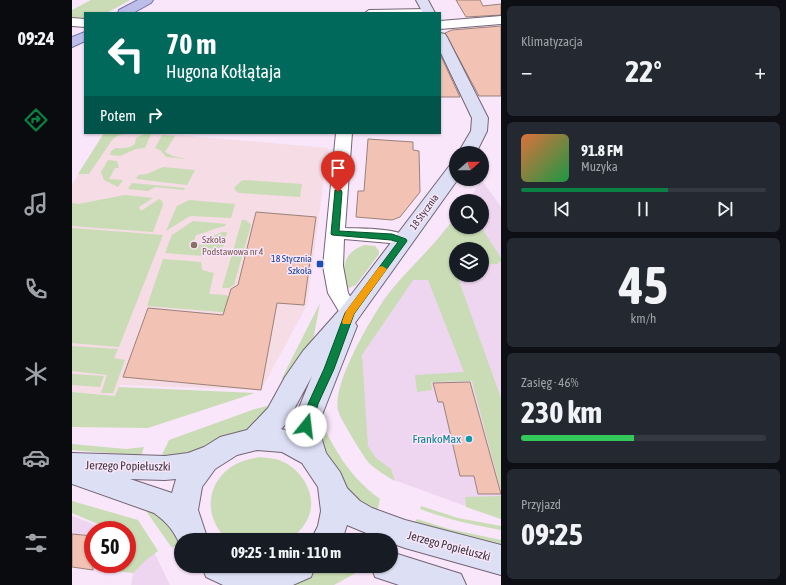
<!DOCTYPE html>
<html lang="pl">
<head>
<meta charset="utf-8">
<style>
  :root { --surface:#171b24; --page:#242831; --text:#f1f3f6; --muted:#9ea1a6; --line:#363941; --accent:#0b8043 }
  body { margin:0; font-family:"Asap Condensed",sans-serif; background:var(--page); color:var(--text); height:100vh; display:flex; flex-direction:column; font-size:15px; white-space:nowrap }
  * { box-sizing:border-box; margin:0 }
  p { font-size:13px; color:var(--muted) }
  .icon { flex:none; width:22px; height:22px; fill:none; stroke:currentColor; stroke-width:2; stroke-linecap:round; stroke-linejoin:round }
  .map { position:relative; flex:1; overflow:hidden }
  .details { display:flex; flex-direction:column; gap:6px; padding:6px; background:#0d0f14; width:285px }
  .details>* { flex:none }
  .top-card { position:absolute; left:12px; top:12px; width:357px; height:122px; border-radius:0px; box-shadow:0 1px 3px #0004; background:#00695c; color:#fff; overflow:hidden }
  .needle { width:26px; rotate:70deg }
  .controls { position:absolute; left:377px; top:146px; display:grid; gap:8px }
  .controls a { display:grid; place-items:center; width:40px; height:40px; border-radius:50%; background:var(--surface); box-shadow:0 1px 3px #0004; font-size:20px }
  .speed { position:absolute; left:12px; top:521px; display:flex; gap:8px; font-size:20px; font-weight:700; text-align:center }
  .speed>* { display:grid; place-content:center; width:52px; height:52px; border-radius:50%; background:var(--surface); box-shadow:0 1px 3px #0004; line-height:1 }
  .speed .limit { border:6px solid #d22; background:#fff; color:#111 }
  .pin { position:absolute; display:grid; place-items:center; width:34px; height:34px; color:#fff; margin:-41px -17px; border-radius:50% 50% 50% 0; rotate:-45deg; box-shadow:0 0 4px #0007 }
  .pin .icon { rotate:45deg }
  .me { position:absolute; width:44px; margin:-22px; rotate:16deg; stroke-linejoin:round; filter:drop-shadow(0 0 3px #0008) }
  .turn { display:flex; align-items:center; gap:14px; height:84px; padding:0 16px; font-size:18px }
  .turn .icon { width:52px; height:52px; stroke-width:2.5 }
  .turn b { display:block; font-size:28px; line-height:34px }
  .then { display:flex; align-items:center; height:38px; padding:0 16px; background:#0003; gap:8px; font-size:15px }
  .big { font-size:30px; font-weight:700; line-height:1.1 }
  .details .tile { flex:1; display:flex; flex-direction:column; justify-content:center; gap:6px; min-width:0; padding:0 14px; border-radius:6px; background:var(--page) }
  .details .dial { align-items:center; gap:0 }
  .dial b { font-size:52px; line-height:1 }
  .song { display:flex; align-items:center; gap:12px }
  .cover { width:48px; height:48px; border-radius:6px; background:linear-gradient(135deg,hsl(20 70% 55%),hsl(140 70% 35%)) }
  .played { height:4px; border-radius:2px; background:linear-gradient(90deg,var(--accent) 60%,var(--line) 60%) }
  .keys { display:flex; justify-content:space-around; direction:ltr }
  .heat { display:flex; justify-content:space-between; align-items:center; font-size:22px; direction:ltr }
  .charge { height:6px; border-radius:3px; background:linear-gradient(90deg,#34c759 46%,var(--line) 0) }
  .trip { position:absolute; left:102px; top:533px; width:224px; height:40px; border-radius:20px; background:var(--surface); box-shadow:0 1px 3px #0004; font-weight:700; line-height:40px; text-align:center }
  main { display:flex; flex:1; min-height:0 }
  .tabs { display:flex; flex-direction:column; width:72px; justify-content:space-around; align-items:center; background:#090b0e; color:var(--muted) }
  .tabs .icon { width:28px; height:28px }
  .tabs .on { color:var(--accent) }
  .tabs b { font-size:18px; color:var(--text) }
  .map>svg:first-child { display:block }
</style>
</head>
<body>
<main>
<nav class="tabs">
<b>09:24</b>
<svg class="icon on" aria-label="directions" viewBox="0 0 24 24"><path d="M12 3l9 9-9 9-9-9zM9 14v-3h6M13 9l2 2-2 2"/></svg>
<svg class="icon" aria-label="music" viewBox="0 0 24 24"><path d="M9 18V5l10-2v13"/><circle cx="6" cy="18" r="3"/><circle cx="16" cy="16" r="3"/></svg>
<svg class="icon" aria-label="phone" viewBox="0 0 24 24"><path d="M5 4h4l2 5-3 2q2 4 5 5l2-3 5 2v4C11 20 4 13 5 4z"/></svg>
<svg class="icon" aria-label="climate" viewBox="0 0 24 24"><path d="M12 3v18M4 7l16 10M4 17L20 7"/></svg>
<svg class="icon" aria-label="car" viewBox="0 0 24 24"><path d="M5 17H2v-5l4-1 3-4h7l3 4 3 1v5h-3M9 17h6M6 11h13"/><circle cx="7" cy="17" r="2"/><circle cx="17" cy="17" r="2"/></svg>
<svg class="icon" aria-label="filters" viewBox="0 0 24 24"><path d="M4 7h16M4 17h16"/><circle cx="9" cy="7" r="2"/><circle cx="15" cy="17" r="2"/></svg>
</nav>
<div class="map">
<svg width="429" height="585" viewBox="0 0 429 585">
  <rect width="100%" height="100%" fill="#f9e6fa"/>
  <g fill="#efd6f0" fill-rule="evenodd">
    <path d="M409 179 429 207V519L319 479 297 463 268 417 265 408 267 392 272 374 284 348 311 300 321 288 358 248 384 216V227H410V201H397ZM384 249H410V275H384Z"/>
    <polygon points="0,516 37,530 21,530 21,564 55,564 79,546 98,585 59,585 61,573 0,566"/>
  </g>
  <polygon fill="#f5dce5" points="32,133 85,133 256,148 235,305 189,390 48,385 44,396 0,392 0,185"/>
  <g fill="#c9dcb5">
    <polygon points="19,0 58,0 35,13 13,13 13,18 0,17 0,10"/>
    <polygon points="32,133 54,133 45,136 40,140 17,174 6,174"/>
    <path d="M74 133 79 134 73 148 64 149 48 156 38 155 39 151 44 148C52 149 57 148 63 144L64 138Z"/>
    <polygon points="90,135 103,136 93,152 101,156 115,159 94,157 88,150 83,148"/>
    <polygon points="36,160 45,161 47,168 43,168 37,179 51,180 46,187 32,180 29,172"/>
    <polygon points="91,167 123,170 115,185 64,179 66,175 75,174"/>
    <polygon points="172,180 230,184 228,197 167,193 164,191 162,188 169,181"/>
    <polygon points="60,183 113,188 112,190 83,187 76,191 56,189"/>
    <polygon points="53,195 81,198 67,207 69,211 87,199 90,201 91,205 81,232 0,226 0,203 6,204"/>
    <polygon points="117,200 163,204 159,218 118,216 94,231 105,206"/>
    <path d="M384 216V227H409L429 258V261L425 264 410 265V249H384V266L382 267 429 398V491L400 381 359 382 360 390 345 392 343 375 392 372 356 280H341L290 355 296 446 304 458 319 469 323 481C314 476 305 470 298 464 292 458 267 417 266 409 261 381 304 308 322 287 342 263 366 242 384 216Z"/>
    <polygon points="170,220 174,220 179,225 162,285 157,288 150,288"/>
    <path d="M121 221 154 224 153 226C142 228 134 233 124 235L122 241 129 245 138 242 141 236 150 232H155L151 247 136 250 131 256 93 253 100 235Z"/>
    <polygon points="0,228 91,235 47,347 0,343"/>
    <path d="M292 245 303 246 307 251V254L284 285 277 288 270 283C272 264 272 253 292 245Z"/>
    <polygon points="91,259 129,262 130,270 142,273 137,294 154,295 174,314 75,306"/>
    <polygon points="248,303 241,341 213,384 210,378"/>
    <polygon points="0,346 46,349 42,358 53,360 41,393 29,393 35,375 0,371"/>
    <polygon points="0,374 32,376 28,387 0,385"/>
    <polygon points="47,387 183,393 76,428 0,427 0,392 43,396"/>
    <polygon points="203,404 180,428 158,435 117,454 89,457 97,440 183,409"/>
    <path d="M247 417C263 451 277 476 308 499L305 513 281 498 253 454 246 425Z"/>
    <polygon points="0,444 54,449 72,447 70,454 61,455 0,450"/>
    <path d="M188 457C193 458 199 458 204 459 228 466 247 494 236 518 232 527 226 533 218 540H156C132 519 133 485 159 467 168 461 178 459 188 457Z"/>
    <polygon points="429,496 429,519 394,507 393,497"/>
    <polygon points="0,501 66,520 86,551 74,560 61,573 34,570 36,564 55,564 55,530 40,530 0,513"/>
    <path d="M349 506 386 518 429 526V530C401 525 374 519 348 509Z"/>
    <polygon points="72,508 89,514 107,538 103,546 100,548"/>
    <polygon points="345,519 377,529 429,540 429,555 346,528 343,522"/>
    <path d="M273 566 289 570 262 585H222C235 571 255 566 273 566Z"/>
  </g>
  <g fill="#f2c3b4" stroke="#9b8179">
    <polygon points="384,0 408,0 411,6 429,4 429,15 394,17"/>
    <polygon points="429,26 429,96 407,96 373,33 380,30"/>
    <polygon points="368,54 388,97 368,97"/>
    <polygon points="296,139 341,142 341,150 347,151 348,192 328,217 320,220 284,217 286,191 292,191"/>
    <polygon points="184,212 244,217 232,305 205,303 189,390 51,377 76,308 151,315 159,289 166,285"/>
    <polygon points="398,382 429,494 406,494 402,476 388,476 371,402 366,402 361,383"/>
    <polygon points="0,534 21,536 21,570 0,567"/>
  </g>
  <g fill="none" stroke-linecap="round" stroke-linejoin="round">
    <g stroke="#746475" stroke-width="2">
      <polygon id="pedestrian" points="356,9 359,10 360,13 293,13 297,10"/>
    </g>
    <g stroke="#746475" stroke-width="2">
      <g id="minor">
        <polygon points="429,16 429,24 368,29 368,21"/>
        <polygon points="0,18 13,19 13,27 0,26"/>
        <path d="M264 133H280L273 228C289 229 331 227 340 241L338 245 331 247 318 243 272 239 271 266 276 293 288 313 285 318 278 320 271 318 256 293 251 266Z"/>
      </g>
    </g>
    <g stroke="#746475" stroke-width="2">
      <g id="secondary">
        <polygon points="344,0 356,0 363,13 351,13"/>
        <polygon points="368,33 373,34 375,37 416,118 415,131 404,153 386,153 399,131 400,118 368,51"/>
        <path d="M384 164V179H386L283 323 285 326 250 415 248 426 250 440 254 453 268 472 275 488 288 501 300 508 333 520 429 545V575L333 548 319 543V540H311L275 525 270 540H239L246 526 249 511 246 487 230 463 210 452 185 450 165 455 143 469 130 487 126 510 136 540H109V547C102 531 96 523 82 513L0 484V453L93 456 116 453 132 447 148 437 175 430 196 408 213 377 231 351 270 307 378 165ZM240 376 224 415 222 432 209 429 214 424ZM58 479 93 480 104 479 100 493Z"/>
        <polygon points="319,552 389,574 394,585 327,585 303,577 299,566 319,566"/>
        <polygon points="130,566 243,566 239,577 221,585 151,585 134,577"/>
      </g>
    </g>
    <g stroke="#7272a3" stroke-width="2">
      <g id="primary">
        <polygon points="66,0 81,0 79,3 61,13 46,13 47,10"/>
        <polygon points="13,32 13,41 0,47 0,37"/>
      </g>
    </g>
    <use href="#pedestrian" fill="#fff" fill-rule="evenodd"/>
    <use href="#minor" fill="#fff" fill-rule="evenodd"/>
    <use href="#secondary" fill="#dddff4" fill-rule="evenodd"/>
    <use href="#primary" fill="#bcbee9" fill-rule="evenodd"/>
  </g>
  <polygon fill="#0b8043" stroke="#07532c" points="263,190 269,190 270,192 267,231 320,234 334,239 335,241 282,314 262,369 246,404 240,426 238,429 234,431 230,429 229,426 236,404 252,369 273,313 326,242 319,240 260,235 259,234"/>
  <polygon fill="#f59e0b" points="310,266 315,269 282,314 278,324 271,324 270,322 274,311 307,267"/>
  <circle fill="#8d6e63" stroke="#f9e6fa" stroke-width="1.5" cx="122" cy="245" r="4"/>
  <rect fill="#1a4fb4" stroke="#f9e6fa" stroke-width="1.5" x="244" y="260" width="8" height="8" rx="2"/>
  <circle fill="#0f9aa8" stroke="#f9e6fa" stroke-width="1.5" cx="397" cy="439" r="4"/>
  <g text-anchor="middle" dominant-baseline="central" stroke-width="3" stroke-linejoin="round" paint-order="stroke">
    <g font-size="10" fill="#3c353d" stroke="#f9e6fa">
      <text transform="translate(352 212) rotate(-54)">18 Stycznia</text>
    </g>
    <g font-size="10" fill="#785e54" stroke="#f9e6fa" text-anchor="start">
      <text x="130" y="239">Szkoła<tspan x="130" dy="12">Podstawowa nr 4</tspan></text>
    </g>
    <g font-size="10" fill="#164399" stroke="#f9e6fa" text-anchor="end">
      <text x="240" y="258">18 Stycznia<tspan x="240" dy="12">Szkoła</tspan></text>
    </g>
    <g font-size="12" fill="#0d838f" stroke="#f9e6fa" text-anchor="end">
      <text x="389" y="439">FrankoMax</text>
    </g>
    <g font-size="12" fill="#3c353d" stroke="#f9e6fa">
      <text transform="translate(56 466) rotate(1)">Jerzego Popiełuszki</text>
      <text transform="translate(377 546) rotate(15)">Jerzego Popiełuszki</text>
    </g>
  </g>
</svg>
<div class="controls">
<a><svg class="needle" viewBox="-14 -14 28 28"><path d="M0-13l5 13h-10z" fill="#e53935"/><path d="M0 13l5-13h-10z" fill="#9ea1a6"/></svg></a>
<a><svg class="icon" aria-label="search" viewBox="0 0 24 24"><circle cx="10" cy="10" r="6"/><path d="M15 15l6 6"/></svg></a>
<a><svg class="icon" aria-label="layers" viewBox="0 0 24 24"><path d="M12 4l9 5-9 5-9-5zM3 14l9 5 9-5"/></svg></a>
</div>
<div class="speed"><div class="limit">50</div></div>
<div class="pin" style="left:266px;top:192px;background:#d93025"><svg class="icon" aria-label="arrive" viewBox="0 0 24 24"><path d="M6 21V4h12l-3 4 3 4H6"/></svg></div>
<svg class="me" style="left:234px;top:426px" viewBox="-20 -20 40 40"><circle r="19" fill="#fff"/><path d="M0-13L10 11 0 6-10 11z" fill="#0b8043"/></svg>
<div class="trip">09:25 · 1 min · 110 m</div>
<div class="top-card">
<div class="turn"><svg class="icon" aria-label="left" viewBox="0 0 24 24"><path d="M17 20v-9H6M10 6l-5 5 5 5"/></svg><div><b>70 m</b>Hugona Kołłątaja</div></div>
<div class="then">Potem<svg class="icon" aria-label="right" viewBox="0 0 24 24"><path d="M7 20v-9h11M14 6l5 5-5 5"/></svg></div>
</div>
</div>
<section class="details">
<div class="tile"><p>Klimatyzacja</p>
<div class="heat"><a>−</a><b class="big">22°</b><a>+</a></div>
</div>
<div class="tile">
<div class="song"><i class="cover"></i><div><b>91.8 FM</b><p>Muzyka</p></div></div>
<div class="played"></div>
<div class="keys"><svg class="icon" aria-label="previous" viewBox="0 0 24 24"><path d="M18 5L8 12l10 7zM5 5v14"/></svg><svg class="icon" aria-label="pause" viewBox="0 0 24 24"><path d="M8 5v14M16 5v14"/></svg><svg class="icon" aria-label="next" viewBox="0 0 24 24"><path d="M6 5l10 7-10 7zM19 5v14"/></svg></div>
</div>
<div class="tile dial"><b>45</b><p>km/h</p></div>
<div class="tile"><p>Zasięg · 46%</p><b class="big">230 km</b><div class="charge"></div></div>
<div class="tile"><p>Przyjazd</p><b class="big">09:25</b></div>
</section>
</main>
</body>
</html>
